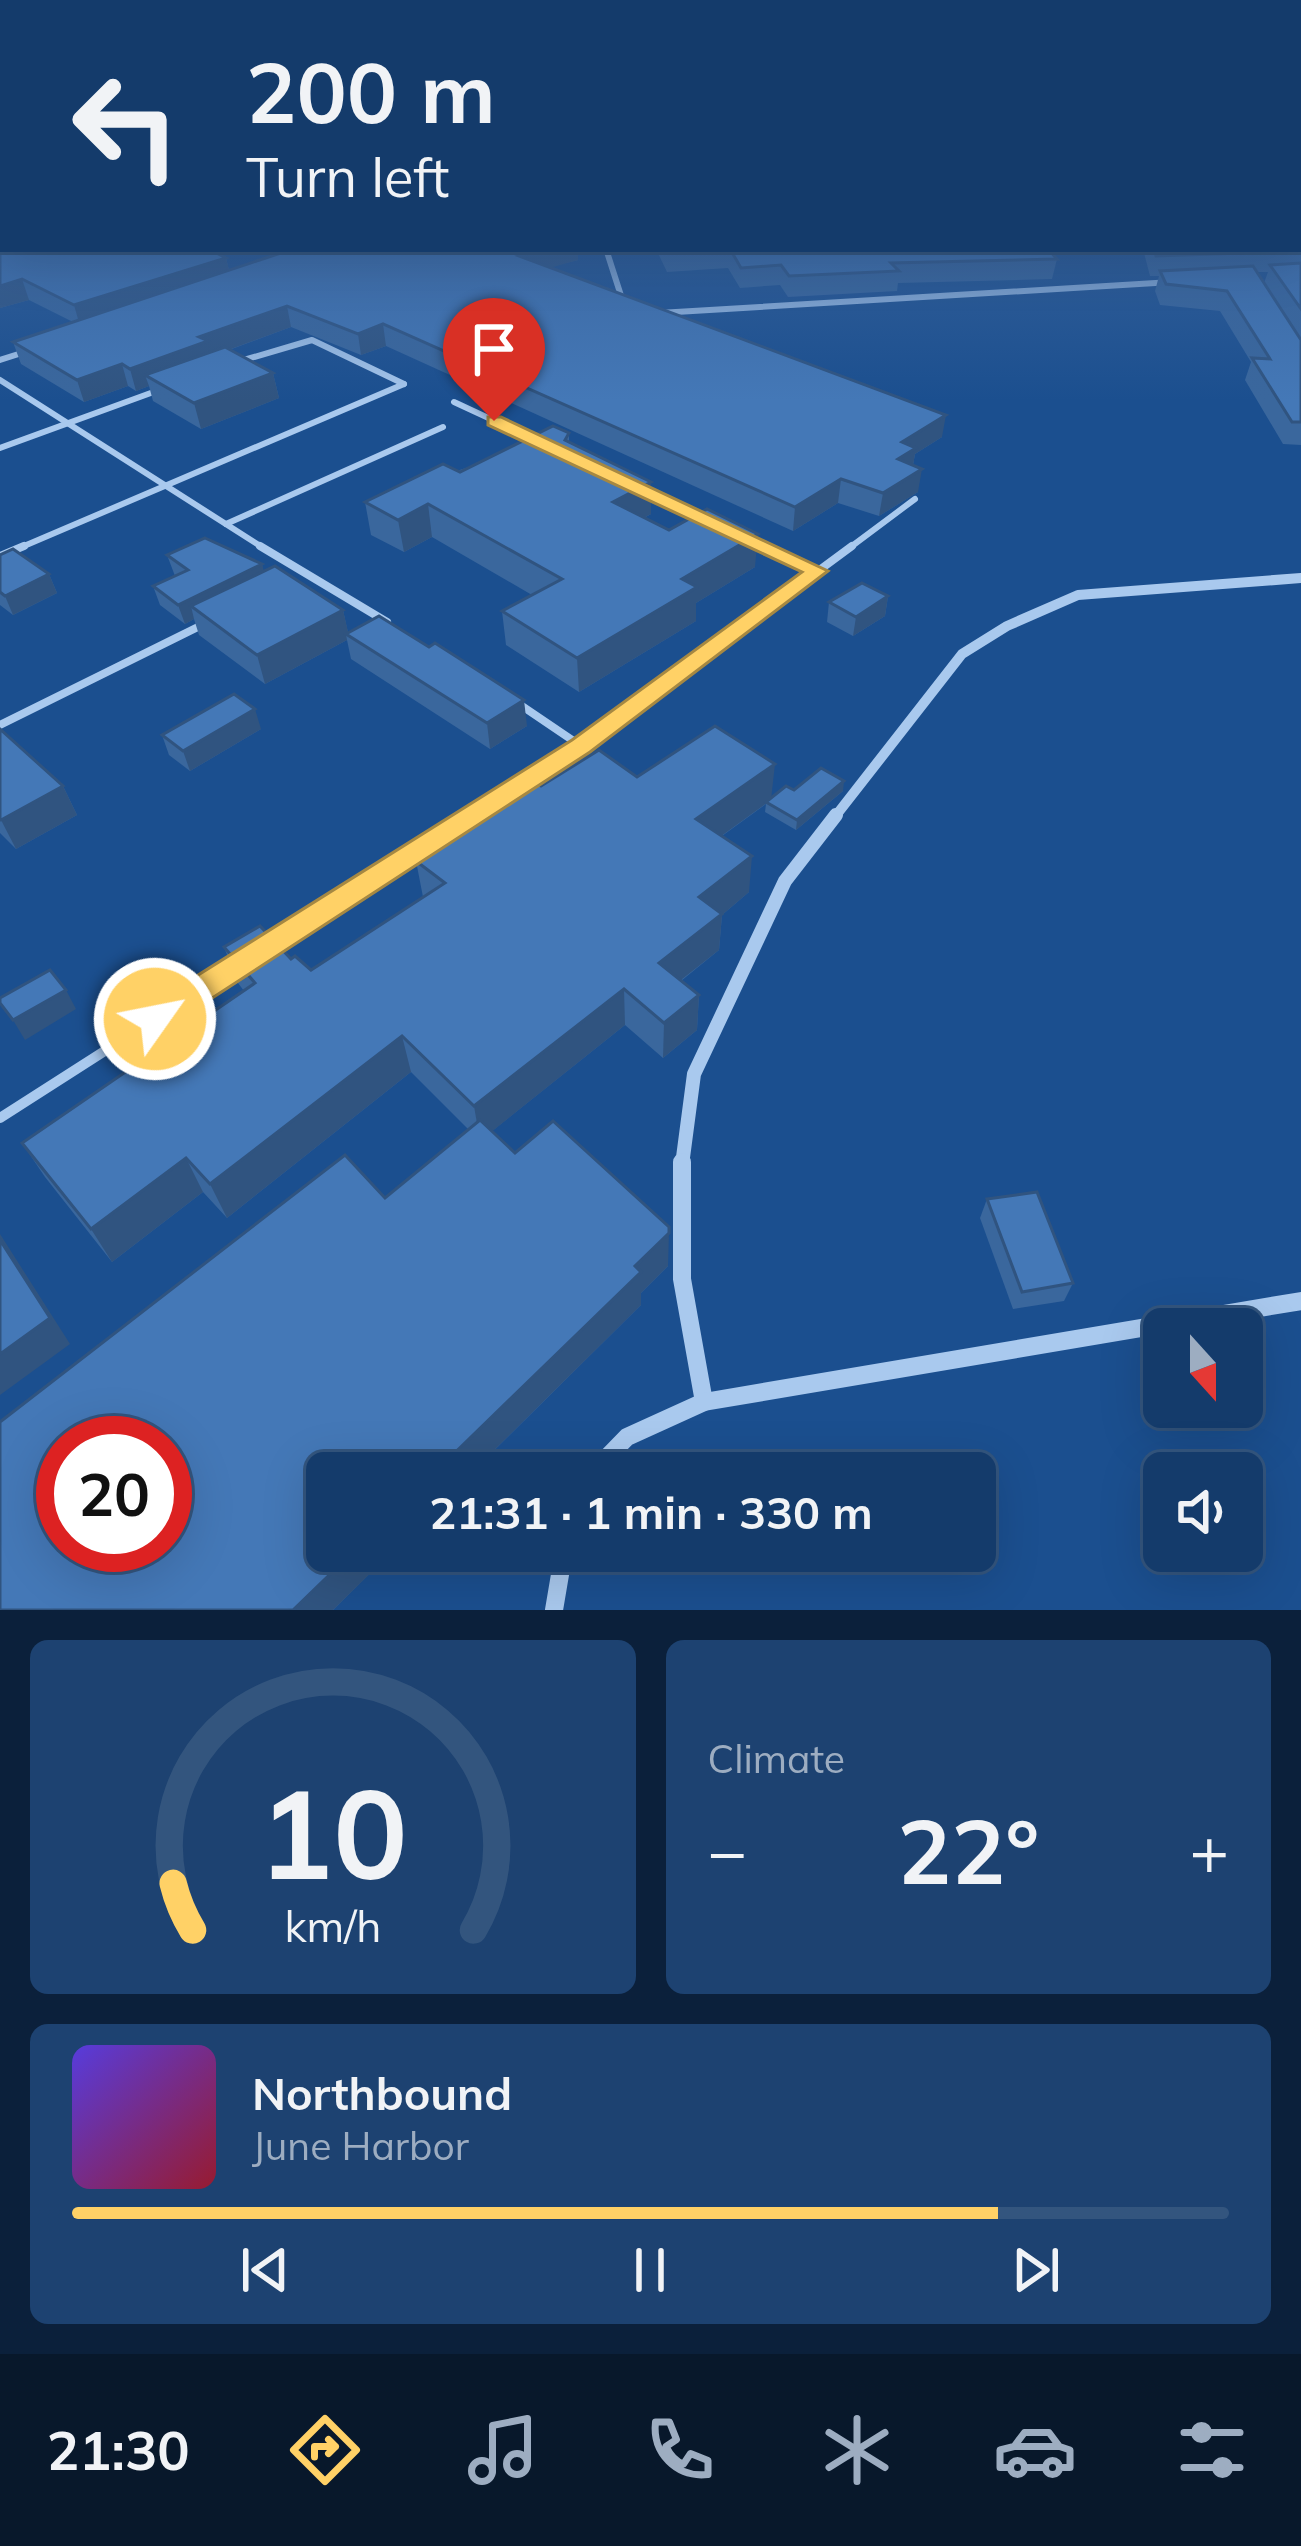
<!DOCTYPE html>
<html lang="en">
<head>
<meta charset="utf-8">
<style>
  :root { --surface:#143b6b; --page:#1d4271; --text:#f1f3f6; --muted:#9dadc1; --line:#33557e; --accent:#ffd166 }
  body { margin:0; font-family:Mulish,sans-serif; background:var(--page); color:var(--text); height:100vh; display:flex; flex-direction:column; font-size:45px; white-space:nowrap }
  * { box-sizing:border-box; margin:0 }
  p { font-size:39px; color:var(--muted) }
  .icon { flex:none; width:66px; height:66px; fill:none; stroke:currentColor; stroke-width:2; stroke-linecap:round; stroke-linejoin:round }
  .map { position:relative; height:1610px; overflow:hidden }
  .details { display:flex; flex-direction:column; gap:30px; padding:30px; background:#0b203b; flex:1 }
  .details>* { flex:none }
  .top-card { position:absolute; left:0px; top:0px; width:1302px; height:252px; box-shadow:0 12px 48px #0002,0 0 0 3px var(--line); background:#143b6b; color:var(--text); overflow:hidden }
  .needle { width:78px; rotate:159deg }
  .fabs { position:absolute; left:1143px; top:1308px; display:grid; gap:24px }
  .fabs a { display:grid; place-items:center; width:120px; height:120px; border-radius:18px; background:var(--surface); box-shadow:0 12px 48px #0002,0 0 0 3px var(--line); font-size:60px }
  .speed { position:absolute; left:36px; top:1416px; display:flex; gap:24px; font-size:60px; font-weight:700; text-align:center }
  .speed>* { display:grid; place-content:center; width:156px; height:156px; border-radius:50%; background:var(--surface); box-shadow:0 12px 48px #0002,0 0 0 3px var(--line); line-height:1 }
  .speed .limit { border:18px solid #d22; background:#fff; color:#111 }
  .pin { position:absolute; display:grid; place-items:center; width:102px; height:102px; color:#fff; margin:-123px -51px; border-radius:50% 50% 50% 0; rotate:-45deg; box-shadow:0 0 12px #0007 }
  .pin .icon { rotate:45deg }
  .me { position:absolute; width:132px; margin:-66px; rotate:57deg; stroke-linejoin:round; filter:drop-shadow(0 0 9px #0008) }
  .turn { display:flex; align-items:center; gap:42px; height:252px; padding:0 48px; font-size:54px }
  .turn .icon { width:156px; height:156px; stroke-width:2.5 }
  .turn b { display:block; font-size:84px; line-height:102px }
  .big { font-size:90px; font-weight:700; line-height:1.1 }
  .details .widget { flex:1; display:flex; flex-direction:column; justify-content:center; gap:18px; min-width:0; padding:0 42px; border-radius:18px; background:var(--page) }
  .details .dial { align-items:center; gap:0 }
  .dial svg { height:312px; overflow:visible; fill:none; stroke:var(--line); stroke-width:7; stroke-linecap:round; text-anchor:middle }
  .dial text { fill:var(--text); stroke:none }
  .song { display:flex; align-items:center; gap:36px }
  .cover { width:144px; height:144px; border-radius:18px; background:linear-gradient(135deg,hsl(250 70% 55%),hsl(350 70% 35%)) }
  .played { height:12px; border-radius:6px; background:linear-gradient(90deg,var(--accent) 80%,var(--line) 80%) }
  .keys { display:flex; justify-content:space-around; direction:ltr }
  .heat { display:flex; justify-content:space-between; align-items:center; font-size:66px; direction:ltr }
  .details .tiles { flex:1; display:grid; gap:30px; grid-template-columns:1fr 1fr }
  .widget:last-child { grid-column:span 2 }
  .trip { position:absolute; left:306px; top:1452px; width:690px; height:120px; border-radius:18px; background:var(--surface); box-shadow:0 12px 48px #0002,0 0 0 3px var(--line); font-weight:700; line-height:120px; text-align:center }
  .dock { display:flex; height:192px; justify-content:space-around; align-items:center; background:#08182b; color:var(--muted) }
  .dock .icon { width:84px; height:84px }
  .dock .selected { color:var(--accent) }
  .dock b { font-size:54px; color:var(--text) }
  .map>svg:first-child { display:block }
</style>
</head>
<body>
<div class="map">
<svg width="1301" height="1610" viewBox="0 0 1301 1610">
  <rect width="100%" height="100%" fill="#1b4f8f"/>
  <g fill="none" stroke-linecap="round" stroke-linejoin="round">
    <g stroke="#a9c9ee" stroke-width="6">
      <polyline points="0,360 28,351"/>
      <polyline points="237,362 312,340 404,384"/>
      <polyline points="0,380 265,549"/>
      <polyline points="454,402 540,442"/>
      <polyline points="0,448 159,390"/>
      <polyline points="643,490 703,518"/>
      <polyline points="226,524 443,427"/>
      <polyline points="746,538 769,549"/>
      <polyline points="17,549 404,384"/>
      <polyline points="848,549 915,499"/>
    </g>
    <g stroke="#a9c9ee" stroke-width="8">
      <polyline points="260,546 387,622"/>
      <polyline points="763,546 817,571"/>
      <polyline points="0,556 24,546"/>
      <polyline points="519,704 581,746"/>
      <polyline points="0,725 204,624"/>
      <polyline points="469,818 581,746 852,546"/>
    </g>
    <g stroke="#a9c9ee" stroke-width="10">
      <polyline points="269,946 473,815"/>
      <polyline points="0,1118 239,965"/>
    </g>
    <g stroke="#a9c9ee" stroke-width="6">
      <polyline points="606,249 624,305"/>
      <polyline points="659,313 1172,282"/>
    </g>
    <polyline stroke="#a9c9ee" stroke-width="10" points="834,818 962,654 1007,626 1078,595 1301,578"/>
    <polyline stroke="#a9c9ee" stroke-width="14" points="682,1165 694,1074 785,881 836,815"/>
    <g stroke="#a9c9ee" stroke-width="18">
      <polyline points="682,1162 682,1279 704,1402"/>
      <polyline points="592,1473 627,1437 704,1402 1301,1301"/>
      <polyline points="554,1610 564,1551"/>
    </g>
  </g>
  <g fill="#3a679d" fill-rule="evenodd">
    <path d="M1301 176V445L1283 444 1245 380 1251 362 1220 311 1160 305 1155 291 1159 276H1150L1143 249H1299ZM1257 272H1268L1264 283Z"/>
    <polygon points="0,199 226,258 229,270 293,249 578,249 578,260 550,267 942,437 915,454 913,465 918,492 879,516 838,503 793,531 386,346 361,355 291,327 229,350 273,373 279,398 201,429 153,401 149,386 136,391 128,386 84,402 21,364 13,342 73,322 29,300 0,308"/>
    <polygon points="656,249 1114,249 1052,254 1057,259 1052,279 898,283 897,291 788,297 780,285 740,288 728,268 667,272"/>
    <polygon points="569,433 569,442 651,514 644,518 755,567 696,603 696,621 579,692 506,645 502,611 532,595 432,537 404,552 371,535 365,502"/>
    <polygon points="0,555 49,574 57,593 13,615 0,605"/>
    <polygon points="167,555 262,564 263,571 343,610 348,633 527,726 490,749 351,659 347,640 265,684 199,635 194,619 185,624 160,605 153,586 175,576"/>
    <polygon points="888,596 885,616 853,636 827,622 829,602"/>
    <polygon points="0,729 63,786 77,815 16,849 0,833"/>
    <polygon points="261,729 190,771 169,755 162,735"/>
    <polygon points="637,777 772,797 794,790 843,791 796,830 765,812 766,804 722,836 749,892 722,915 719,950 681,981 699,995 697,1030 663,1058 625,1025 492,1131 515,1153 668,1266 641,1293 641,1305 333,1610 0,1610 385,1198 468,1129 411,1072 227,1218 203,1192 112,1262 45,1177 22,1143 244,991 238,983 224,947 291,959 311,970 423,897 416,861 541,786"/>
    <polygon points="987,1199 1073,1283 1064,1301 1013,1309 980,1218"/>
  </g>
  <g fill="#305480">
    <polygon points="545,249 578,249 578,260 521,276 519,256"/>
    <polygon points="226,258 231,278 80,326 74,305"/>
    <polygon points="22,279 29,300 0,308 0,286"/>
    <polygon points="287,306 291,327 212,356 145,375 149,386 136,391 130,369 199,337"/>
    <polygon points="383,324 386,346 361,355 358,334"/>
    <polygon points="122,364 128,386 84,402 77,380"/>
    <polygon points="273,373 279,398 201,429 194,403"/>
    <polygon points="946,415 942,437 915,454 912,471 899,458 902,442"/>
    <polygon points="922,469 918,492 879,516 883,493"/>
    <polygon points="841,479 838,503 793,531 795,507"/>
    <polygon points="651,482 651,514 613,534 613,502"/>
    <polygon points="428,504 432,537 404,552 398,520"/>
    <polygon points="758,534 755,567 696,603 696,621 579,692 577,658 682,579"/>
    <polygon points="262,564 267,583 191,606 194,619 185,624 178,605"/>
    <polygon points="49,574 57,593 13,615 5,596"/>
    <polygon points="888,596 885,616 853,636 856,617"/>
    <polygon points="343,610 349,636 346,634 347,640 265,684 257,655"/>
    <polygon points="524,700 527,726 490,749 487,723"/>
    <polygon points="255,709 261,729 190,771 183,751"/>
    <polygon points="775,764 771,800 695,855 696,819"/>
    <polygon points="844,781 843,791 796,830 797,820"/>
    <polygon points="63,786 77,815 16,849 1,820"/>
    <polygon points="752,856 749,892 722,915 719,950 658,998 659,963 699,897"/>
    <polygon points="624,989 625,1025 480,1141 474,1106"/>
    <polygon points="66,990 76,1009 25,1040 13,1020"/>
    <polygon points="699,995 697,1030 663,1058 664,1023"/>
    <polygon points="402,1036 411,1072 227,1218 210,1184"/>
    <polygon points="186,1158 203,1192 112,1262 91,1229"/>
    <polygon points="669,1233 668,1266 641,1293 641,1305 471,1473 434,1473"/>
    <polygon points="0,1234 70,1344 0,1395"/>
    <polygon points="354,1551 393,1551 333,1610 293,1610"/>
  </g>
  <g fill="#4478b7" stroke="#305480" stroke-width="3" fill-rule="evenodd">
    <polygon points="1299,176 1301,176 1301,251 1156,256 1154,249 1299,249"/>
    <polygon points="3,198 3,249 209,249 226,258 74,305 22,279 0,286 0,199"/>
    <polygon points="293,249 545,249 519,256 946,415 902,442 916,448 898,459 922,469 883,493 841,479 795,507 383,324 358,334 287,306 199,337 208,341 130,369 122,364 77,380 13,342"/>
    <polygon points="666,249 714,249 667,252"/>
    <polygon points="730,249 1048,249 1057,259 891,263 899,271 789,276 781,265 741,268"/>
    <polygon points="1301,263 1301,309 1270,265"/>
    <polygon points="1253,266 1301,340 1301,422 1292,422 1252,358 1270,359 1227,291 1166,284 1160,271"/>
    <polygon points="225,347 273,373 194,403 145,375"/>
    <polygon points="553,426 569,433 565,440 651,482 613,502 669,530 707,509 758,534 682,579 697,587 577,658 502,611 562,579 428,504 398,520 365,502 443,464 460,472"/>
    <polygon points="205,538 262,564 178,605 153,586 188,570 167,555"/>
    <polygon points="13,549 49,574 5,596 0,592 0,555"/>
    <polygon points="275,566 343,610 257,655 191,606"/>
    <polygon points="862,583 888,596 856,617 829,602"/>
    <polygon points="379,616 429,647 435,643 524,700 487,723 346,634"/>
    <polygon points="234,694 255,709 183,751 162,735"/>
    <polygon points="715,726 775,764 696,819 752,856 699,897 722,914 659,963 699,995 664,1023 624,989 474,1106 402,1036 210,1184 186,1158 91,1229 22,1143 255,983 224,947 260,926 291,959 295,956 311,970 445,883 416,861 535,782 541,786 599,750 637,777"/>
    <polygon points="0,729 63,786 1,820 0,819"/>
    <polygon points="821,768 844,781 797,820 766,802 786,786 794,790"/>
    <polygon points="50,970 66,990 13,1020 0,1003 0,998"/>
    <path d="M480 1120 515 1153 553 1121 669 1227V1233L635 1266 641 1272 434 1473H327V1551H354L293 1610H0V1422L345 1155 385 1198ZM63 1443H165V1545H63Z"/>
    <polygon points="1037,1192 1073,1283 1022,1292 987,1199"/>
    <polygon points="0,1240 50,1318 0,1354"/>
  </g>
  <linearGradient id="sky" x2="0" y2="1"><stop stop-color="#0f2b4f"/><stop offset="0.44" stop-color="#39639b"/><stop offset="1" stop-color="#39639b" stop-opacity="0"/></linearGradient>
  <rect width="1301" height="401" fill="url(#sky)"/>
  <polygon fill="#ffd166" stroke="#a68842" stroke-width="3" points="488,417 501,417 828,571 590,752 166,1028 155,1032 144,1028 139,1019 144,1009 572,740 802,572 488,425"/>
</svg>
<div class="fabs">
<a><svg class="needle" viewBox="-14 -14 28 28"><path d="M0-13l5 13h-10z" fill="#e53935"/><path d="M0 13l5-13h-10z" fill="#9dadc1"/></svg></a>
<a><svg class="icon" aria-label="sound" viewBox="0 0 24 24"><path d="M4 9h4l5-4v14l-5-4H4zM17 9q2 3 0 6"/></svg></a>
</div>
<div class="speed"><div class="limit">20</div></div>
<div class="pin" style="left:494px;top:421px;background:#d93025"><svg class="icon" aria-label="arrive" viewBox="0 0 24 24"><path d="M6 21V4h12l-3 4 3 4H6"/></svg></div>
<svg class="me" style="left:155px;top:1019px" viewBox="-20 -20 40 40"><circle r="17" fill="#ffd166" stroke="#fff" stroke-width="3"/><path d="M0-11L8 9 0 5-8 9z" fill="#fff"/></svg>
<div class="trip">21:31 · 1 min · 330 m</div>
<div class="top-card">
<div class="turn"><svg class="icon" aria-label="left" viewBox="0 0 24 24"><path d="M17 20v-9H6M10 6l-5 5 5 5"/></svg><div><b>200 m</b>Turn left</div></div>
</div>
</div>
<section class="details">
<div class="tiles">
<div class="widget dial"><svg viewBox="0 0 100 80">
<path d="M14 69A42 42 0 1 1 86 69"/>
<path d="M14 69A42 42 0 0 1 9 57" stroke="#ffd166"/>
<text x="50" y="56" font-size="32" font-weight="700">10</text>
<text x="50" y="72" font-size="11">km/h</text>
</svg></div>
<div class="widget"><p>Climate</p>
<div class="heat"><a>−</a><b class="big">22°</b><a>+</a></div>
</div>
<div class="widget">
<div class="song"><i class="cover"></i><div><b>Northbound</b><p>June Harbor</p></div></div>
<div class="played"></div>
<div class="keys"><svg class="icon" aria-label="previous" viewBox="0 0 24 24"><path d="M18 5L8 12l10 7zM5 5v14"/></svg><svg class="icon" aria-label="pause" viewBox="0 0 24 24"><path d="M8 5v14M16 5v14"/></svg><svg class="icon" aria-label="next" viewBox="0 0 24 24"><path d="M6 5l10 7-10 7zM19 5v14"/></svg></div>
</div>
</div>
</section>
<nav class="dock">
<b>21:30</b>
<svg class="icon selected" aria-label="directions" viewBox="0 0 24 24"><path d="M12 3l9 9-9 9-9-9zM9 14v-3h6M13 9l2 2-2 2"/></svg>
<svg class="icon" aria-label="music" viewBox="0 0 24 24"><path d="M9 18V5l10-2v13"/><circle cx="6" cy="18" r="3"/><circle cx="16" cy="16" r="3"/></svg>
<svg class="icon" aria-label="phone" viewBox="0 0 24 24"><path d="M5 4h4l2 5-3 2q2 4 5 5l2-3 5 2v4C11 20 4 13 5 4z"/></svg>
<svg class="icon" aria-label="climate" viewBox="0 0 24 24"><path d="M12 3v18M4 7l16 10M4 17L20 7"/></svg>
<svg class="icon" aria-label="car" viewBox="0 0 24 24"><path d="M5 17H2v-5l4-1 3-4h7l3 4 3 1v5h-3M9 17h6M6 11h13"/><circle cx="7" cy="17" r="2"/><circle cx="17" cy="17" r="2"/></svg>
<svg class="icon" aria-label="filters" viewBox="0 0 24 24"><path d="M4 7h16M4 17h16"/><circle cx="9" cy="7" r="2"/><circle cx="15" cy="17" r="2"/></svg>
</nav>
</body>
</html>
